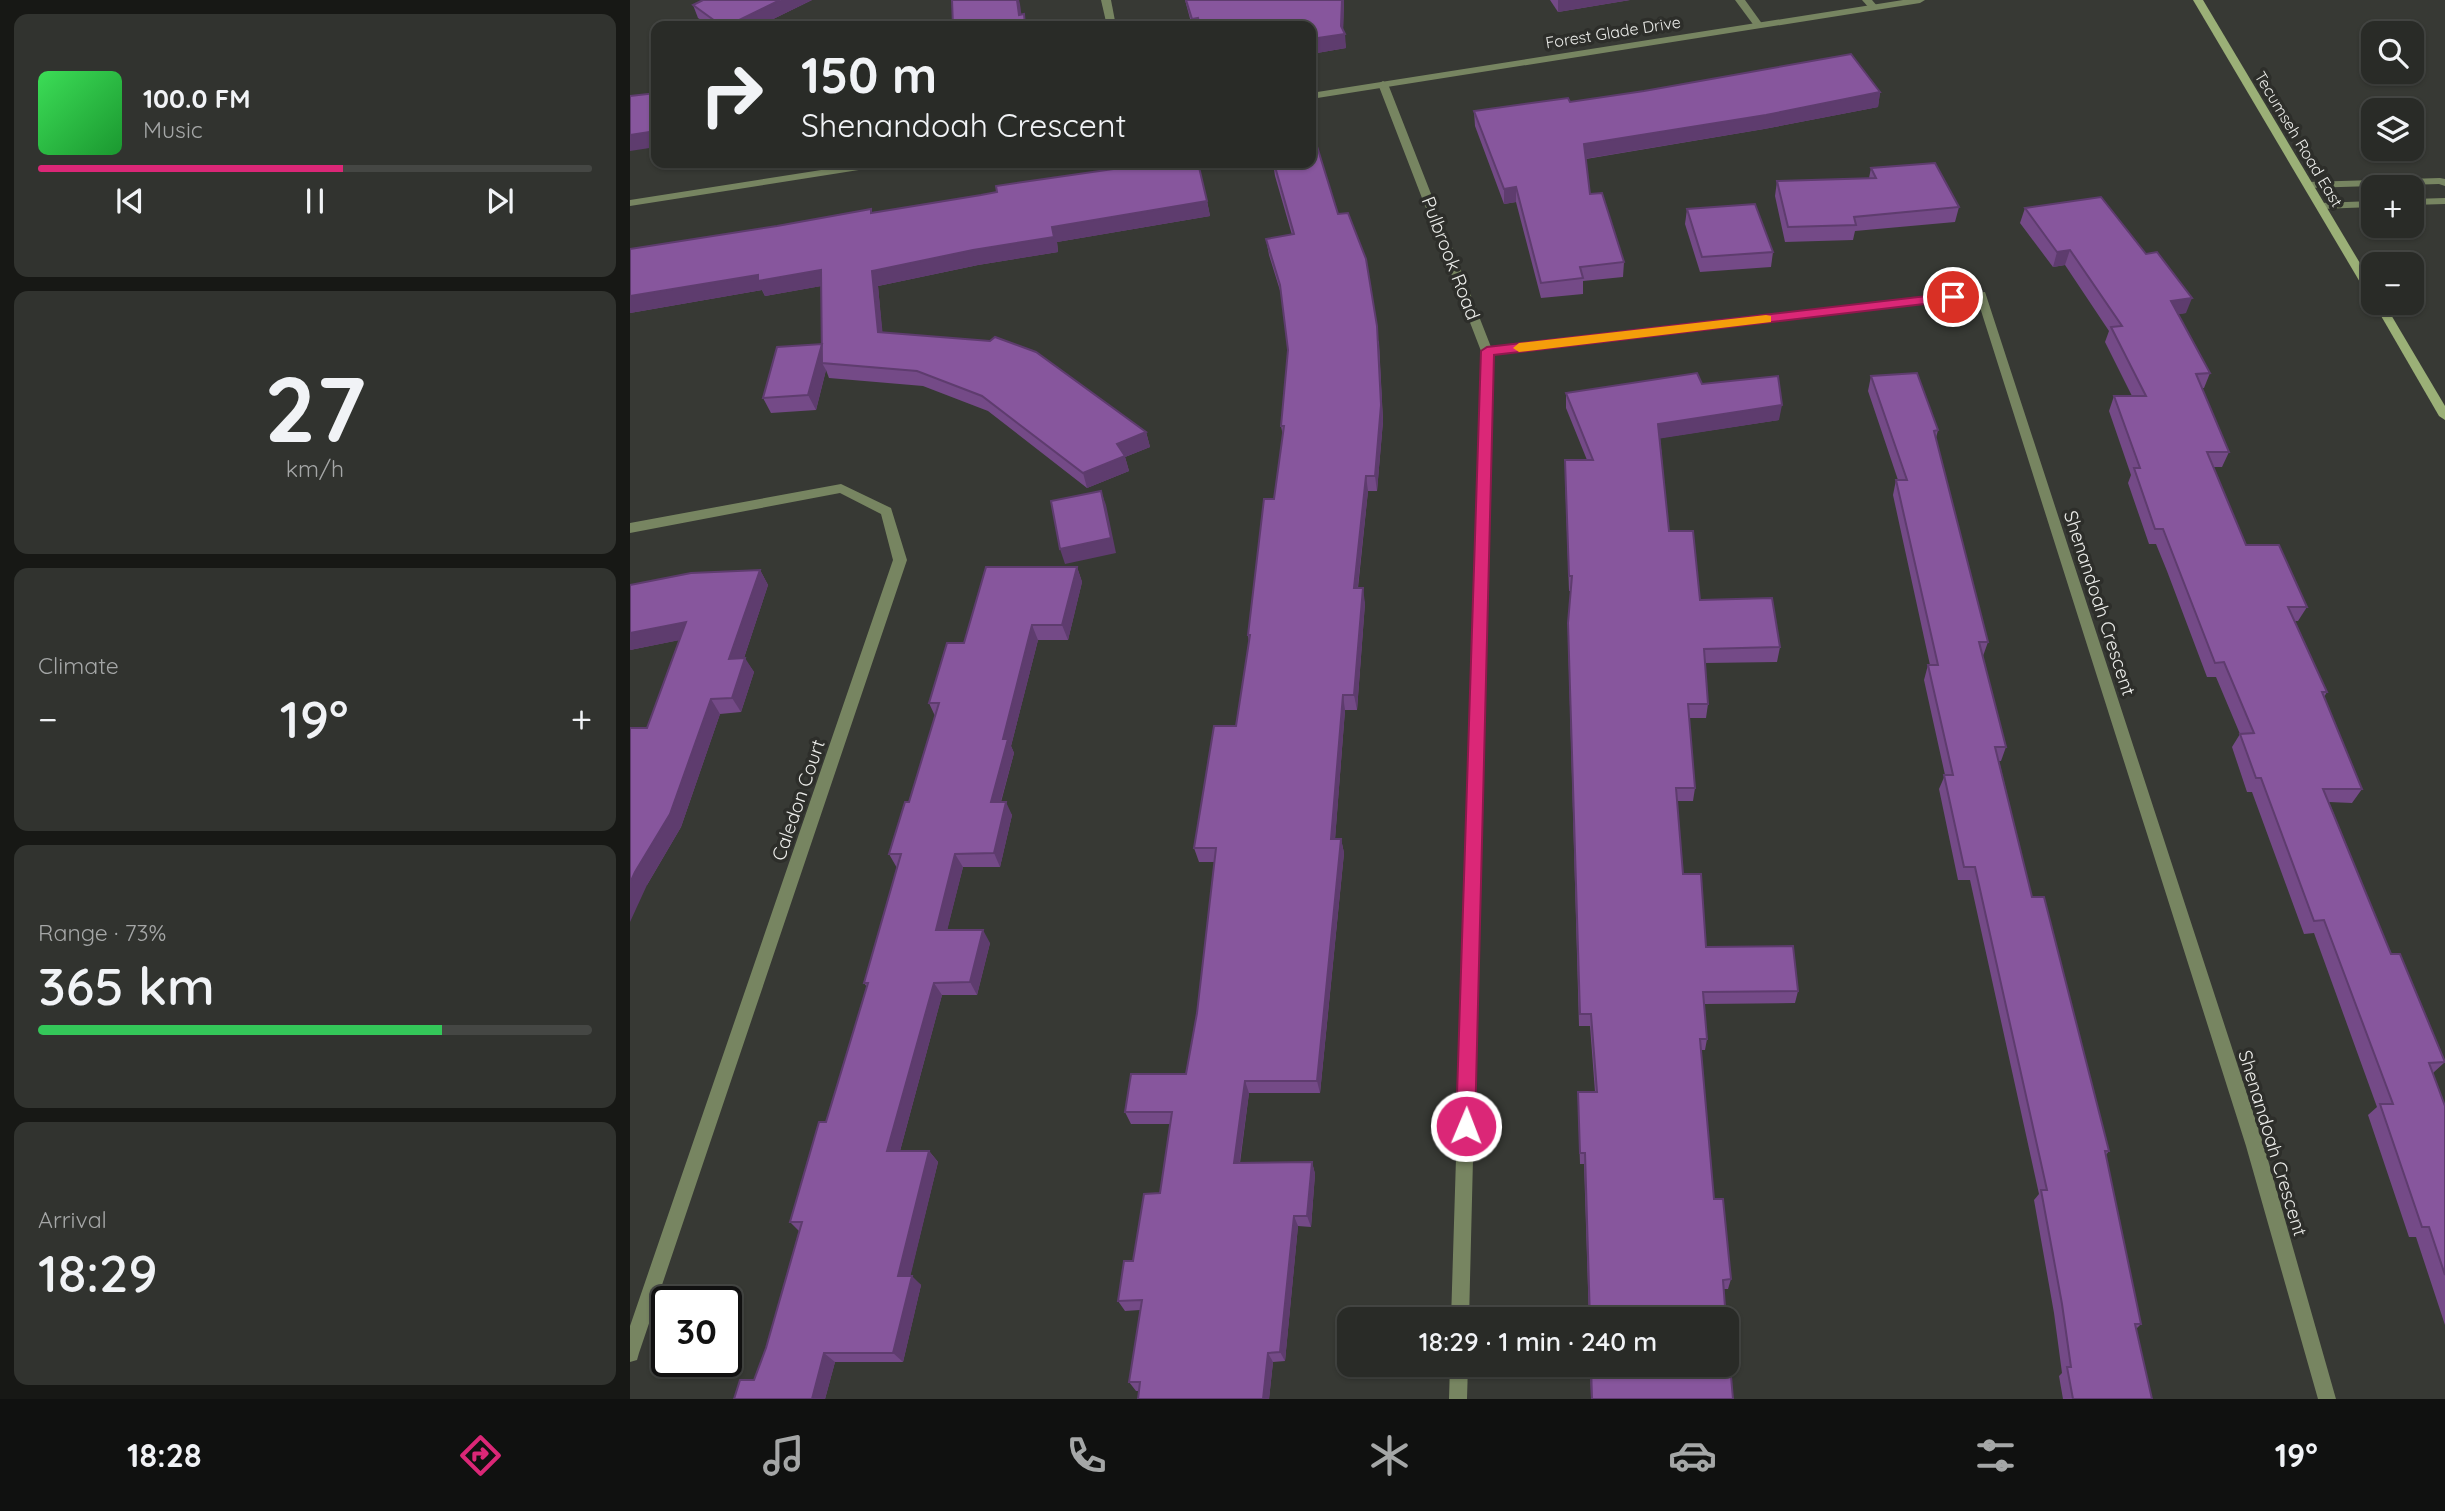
<!DOCTYPE html>
<html lang="en">
<head>
<meta charset="utf-8">
<style>
  :root { --surface:#292b27; --page:#31332f; --text:#f1f3f6; --muted:#a5a7a7; --line:#454744; --accent:#db2777 }
  body { margin:0; font-family:Quicksand,sans-serif; background:var(--page); color:var(--text); height:100vh; display:flex; flex-direction:column; font-size:26px; white-space:nowrap }
  * { box-sizing:border-box; margin:0 }
  p { font-size:23px; color:var(--muted) }
  .icon { flex:none; width:38px; height:38px; fill:none; stroke:currentColor; stroke-width:2; stroke-linecap:round; stroke-linejoin:round }
  .map { position:relative; flex:1; overflow:hidden }
  .side { display:flex; flex-direction:column; gap:14px; padding:14px; background:#171815; width:630px }
  .side>* { flex:none }
  .guide { position:absolute; left:21px; top:21px; width:665px; height:147px; border-radius:14px; box-shadow:0 2px 5px #0004,0 0 0 2px var(--line); background:#292b27; color:var(--text); overflow:hidden }
  .fabs { position:absolute; left:1731px; top:21px; display:grid; gap:14px }
  .fabs a { display:grid; place-items:center; width:63px; height:63px; border-radius:14px; background:var(--surface); box-shadow:0 2px 5px #0004,0 0 0 2px var(--line); font-size:35px }
  .speed { position:absolute; left:21px; top:1286px; display:flex; gap:14px; font-size:35px; font-weight:700; text-align:center }
  .speed>* { display:grid; place-content:center; width:91px; height:91px; border-radius:50%; background:var(--surface); box-shadow:0 2px 5px #0004,0 0 0 2px var(--line); line-height:1 }
  .speed .limit { border:4px solid #111; border-radius:10px; background:#fff; color:#111 }
  .pin { position:absolute; display:grid; place-items:center; width:60px; height:60px; color:#fff; margin:-30px; border:4px solid #fff; border-radius:50%; box-shadow:0 2px 7px #0007 }
  .me { position:absolute; width:77px; margin:-38px; rotate:1deg; stroke-linejoin:round; filter:drop-shadow(0 0 5px #0008) }
  .turn { display:flex; align-items:center; gap:24px; height:147px; padding:0 35px; font-size:32px }
  .turn .icon { width:91px; height:91px; stroke-width:2.5 }
  .turn b { display:block; font-size:49px; line-height:60px }
  .big { font-size:52px; font-weight:600; line-height:1.1 }
  .side .card { flex:1; display:flex; flex-direction:column; justify-content:center; gap:10px; min-width:0; padding:0 24px; border-radius:14px; background:var(--page) }
  .side .dial { align-items:center; gap:0 }
  .dial b { font-size:91px; line-height:1 }
  .song { display:flex; align-items:center; gap:21px }
  .cover { width:84px; height:84px; border-radius:10px; background:linear-gradient(135deg,hsl(130 70% 55%),hsl(130 70% 35%)) }
  .played { height:7px; border-radius:4px; background:linear-gradient(90deg,var(--accent) 55%,var(--line) 55%) }
  .keys { display:flex; justify-content:space-around; direction:ltr }
  .heat { display:flex; justify-content:space-between; align-items:center; font-size:38px; direction:ltr }
  .charge { height:10px; border-radius:5px; background:linear-gradient(90deg,#34c759 73%,var(--line) 0) }
  .trip { position:absolute; left:707px; top:1307px; width:402px; height:70px; border-radius:14px; background:var(--surface); box-shadow:0 2px 5px #0004,0 0 0 2px var(--line); font-weight:600; line-height:70px; text-align:center }
  .menu { display:flex; height:112px; justify-content:space-around; align-items:center; background:#101110; color:var(--muted) }
  .menu .icon { width:49px; height:49px }
  .menu .current { color:var(--accent) }
  .menu b { font-size:32px; color:var(--text) }
  main { display:flex; flex:1; min-height:0 }
  .map>svg:first-child { display:block }
</style>
</head>
<body>
<main>
<section class="side">
<div class="card">
<div class="song"><i class="cover"></i><div><b>100.0 FM</b><p>Music</p></div></div>
<div class="played"></div>
<div class="keys"><svg class="icon" aria-label="previous" viewBox="0 0 24 24"><path d="M18 5L8 12l10 7zM5 5v14"/></svg><svg class="icon" aria-label="pause" viewBox="0 0 24 24"><path d="M8 5v14M16 5v14"/></svg><svg class="icon" aria-label="next" viewBox="0 0 24 24"><path d="M6 5l10 7-10 7zM19 5v14"/></svg></div>
</div>
<div class="card dial"><b>27</b><p>km/h</p></div>
<div class="card"><p>Climate</p>
<div class="heat"><a>−</a><b class="big">19°</b><a>+</a></div>
</div>
<div class="card"><p>Range · 73%</p><b class="big">365 km</b><div class="charge"></div></div>
<div class="card"><p>Arrival</p><b class="big">18:29</b></div>
</section>
<div class="map">
<svg width="1815" height="1399" viewBox="0 0 1815 1399">
  <rect width="100%" height="100%" fill="#373934"/>
  <g fill="none" stroke-linecap="round" stroke-linejoin="round">
    <g fill="#778561" fill-rule="evenodd">
      <polygon points="1105,0 1115,0 1133,25 1131,27 1125,27"/>
      <polygon points="1232,0 1242,0 1248,7 1240,9"/>
      <polygon points="1810,178 1815,179 1815,186 1809,184 1678,188 1673,185 1678,182"/>
      <polygon points="1815,198 1815,204 1782,205 1782,199"/>
      <polygon points="1743,201 1743,207 1690,209 1685,206 1690,203"/>
    </g>
    <g fill="#778561" fill-rule="evenodd">
      <polygon points="471,0 481,0 486,26 477,26"/>
      <polygon points="753,81 758,84 861,347 1355,292 1634,1146 1706,1399 1688,1399 1616,1146 1347,298 863,354 839,1320 821,1320 851,351 748,84"/>
      <polygon points="211,484 261,508 277,560 9,1353 7,1360 0,1362 0,1326 263,560 251,514 210,493 0,533 0,523"/>
      <polygon points="820,1365 838,1365 837,1399 819,1399"/>
    </g>
    <g fill="#778561" fill-rule="evenodd">
      <polygon points="1273,0 1295,0 1290,3 681,99 681,93"/>
      <polygon points="236,163 259,163 254,166 0,206 0,200"/>
    </g>
    <g fill="#9bb077" fill-rule="evenodd">
      <polygon points="1563,0 1573,0 1743,285 1743,297 1737,294"/>
      <polygon points="1743,302 1754,303 1815,406 1815,420 1809,416"/>
    </g>
  </g>
  <g fill="#744a87">
    <polygon points="73,0 182,0 129,26 80,26 68,18 63,5"/>
    <polygon points="555,0 714,0 713,30 716,48 681,54 681,26 562,26"/>
    <polygon points="920,0 1000,0 928,12"/>
    <polygon points="1250,92 1248,107 1134,129 956,159 960,194 994,262 993,277 953,281 953,294 911,298 886,202 874,204 845,126 844,111 940,102"/>
    <polygon points="643,163 749,342 753,421 747,491 738,491 728,588 735,603 727,710 715,710 705,839 711,839 714,853 690,1093 619,1093 610,1163 682,1162 685,1174 681,1227 668,1226 655,1361 643,1362 639,1399 508,1399 509,1391 506,1391 499,1382 510,1310 495,1311 488,1301 530,1193 540,1124 501,1124 495,1112 556,1074 567,1013 585,862 569,862 564,848 606,726 619,642 618,635 644,499 653,436 651,426 658,350 652,297 639,255 636,239 662,235 645,176"/>
    <polygon points="1241,168 1329,207 1325,222 1225,231 1223,240 1155,242 1145,196 1147,181 1239,178"/>
    <polygon points="577,201 580,216 427,242 428,252 348,265 248,286 252,332 516,432 520,447 495,457 499,471 457,488 358,411 293,386 199,378 196,370 186,410 141,413 133,398 192,344 191,286 135,296 132,290 0,313 0,249 147,226 241,209 242,212"/>
    <polygon points="1395,208 1556,313 1548,314 1580,373 1574,388 1572,388 1599,452 1592,467 1583,467 1616,545 1677,607 1668,621 1665,621 1697,692 1694,697 1732,789 1722,803 1699,802 1761,954 1815,1062 1803,1073 1815,1106 1815,1325 1786,1237 1779,1237 1738,1115 1747,1107 1684,933 1674,934 1622,792 1617,792 1602,747 1610,734 1586,677 1577,677 1537,571 1526,544 1519,544 1498,483 1501,475 1479,411 1484,396 1502,396 1475,342 1479,331 1435,265 1423,267 1390,223"/>
    <polygon points="1057,209 1143,252 1141,267 1070,272 1055,224"/>
    <polygon points="1241,376 1308,430 1306,438 1358,642 1353,656 1376,747 1371,761 1369,761 1402,897 1479,1151 1476,1155 1511,1324 1506,1329 1522,1399 1433,1399 1429,1376 1432,1373 1424,1313 1404,1200 1409,1194 1340,880 1328,880 1309,789 1315,775 1294,680 1298,665 1300,665 1263,495 1266,480 1268,480 1238,391"/>
    <polygon points="1072,384 1149,420 1030,438 1039,531 1070,600 1150,647 1147,662 1075,663 1078,704 1076,718 1059,718 1065,788 1063,801 1047,801 1053,874 1076,947 1168,991 1165,1003 1074,1004 1077,1039 1075,1050 1071,1050 1084,1199 1101,1279 1098,1289 1094,1289 1096,1320 959,1320 954,1164 950,1164 948,1104 948,1092 965,1092 960,1026 949,1026 938,637 941,591 939,591 935,475 935,460 957,460 936,408 936,393"/>
    <polygon points="447,567 452,582 438,640 408,640 381,746 384,753 371,802 382,815 370,867 333,867 317,930 360,943 347,995 312,995 270,1151 299,1151 308,1162 280,1276 291,1285 273,1362 205,1362 195,1399 104,1399 124,1380 136,1348 169,1231 160,1222 196,1122 237,987 234,983 267,868 259,854 279,802 305,716 299,703 334,643"/>
    <polygon points="130,570 138,585 114,658 124,672 111,712 90,714 51,827 17,885 17,728 49,640 0,650"/>
    <polygon points="960,1365 1097,1365 1103,1399 961,1399"/>
  </g>
  <g fill="#5e3c6e">
    <polygon points="151,0 182,0 129,26 97,26"/>
    <polygon points="387,0 389,0 390,4 393,26 389,15"/>
    <polygon points="712,0 714,0 713,34 715,34 716,48 681,54 681,39 711,26"/>
    <polygon points="928,0 1000,0 928,12"/>
    <polygon points="568,18 569,26 563,26 562,19"/>
    <polygon points="656,21 656,26 620,26"/>
    <polygon points="1250,92 1248,107 1134,129 954,159 954,144"/>
    <polygon points="26,131 26,147 0,151 0,135"/>
    <polygon points="886,187 886,202 874,204 874,189"/>
    <polygon points="577,201 580,216 427,242 428,252 348,265 248,286 254,347 248,332 242,271 422,227"/>
    <polygon points="1440,250 1435,265 1423,267 1427,252"/>
    <polygon points="191,270 197,285 135,296 132,290 0,313 0,296 128,275"/>
    <polygon points="1562,298 1556,313 1535,316 1541,301"/>
    <polygon points="747,326 753,421 747,491 745,476"/>
    <polygon points="192,344 192,363 196,370 186,410 178,395"/>
    <polygon points="1152,405 1149,420 1027,439 1028,424"/>
    <polygon points="516,432 520,447 495,457 499,471 457,488 453,473 487,444"/>
    <polygon points="736,476 738,491 726,603 724,588"/>
    <polygon points="471,491 476,505 486,553 435,564 430,549"/>
    <polygon points="447,567 452,582 438,640 432,625"/>
    <polygon points="130,570 138,585 109,673 99,659"/>
    <polygon points="733,588 735,603 727,710 724,695"/>
    <polygon points="56,622 65,637 0,650 0,633"/>
    <polygon points="402,625 408,640 381,746 384,753 367,815 361,802 373,739"/>
    <polygon points="115,658 124,672 111,712 102,698"/>
    <polygon points="713,695 715,710 704,853 701,839"/>
    <polygon points="81,699 90,714 51,827 17,885 0,922 0,883"/>
    <polygon points="376,802 382,815 370,867 364,853"/>
    <polygon points="711,839 714,853 690,1093 687,1081"/>
    <polygon points="325,854 333,867 314,943 306,930"/>
    <polygon points="353,930 360,943 347,995 340,982"/>
    <polygon points="304,983 312,995 267,1162 257,1151"/>
    <polygon points="615,1081 619,1093 608,1174 604,1163"/>
    <polygon points="299,1151 308,1162 278,1286 268,1276"/>
    <polygon points="682,1162 685,1174 681,1227 677,1216"/>
    <polygon points="664,1216 668,1226 655,1361 650,1352"/>
    <polygon points="282,1276 291,1285 273,1362 263,1353"/>
    <polygon points="194,1353 205,1362 195,1399 182,1399"/>
    <polygon points="638,1353 643,1362 639,1399 633,1399"/>
  </g>
  <g fill="#87569d" stroke="#5e3c6e" stroke-width="2">
    <polygon points="73,0 150,0 97,26 92,26 63,5"/>
    <polygon points="322,0 387,0 389,15 394,14 395,26 323,26"/>
    <polygon points="556,0 712,0 711,26 715,34 681,39 681,26 658,26 656,21 620,26 570,26 568,18 562,19"/>
    <polygon points="1221,54 1250,92 1136,115 954,144 960,194 972,193 994,262 950,267 953,278 911,283 886,187 874,189 844,111 938,98 940,102 1014,91"/>
    <polygon points="26,93 26,131 0,135 0,96"/>
    <polygon points="685,140 708,214 718,213 736,259 747,326 751,405 745,476 736,476 724,588 733,588 724,695 713,695 701,839 711,839 687,1081 615,1081 604,1163 682,1162 677,1216 664,1216 650,1352 638,1353 633,1399 508,1399 510,1382 499,1382 512,1300 488,1301 494,1261 503,1261 514,1194 530,1193 542,1112 495,1112 501,1074 556,1074 567,1013 586,848 564,848 584,726 606,726 620,635 618,635 634,499 644,499 654,426 651,426 658,350 650,285 636,239 664,234 644,163 681,163 681,141"/>
    <polygon points="525,163 568,163 577,201 422,227 424,237 343,250 242,271 248,332 360,341 365,337 406,352 516,432 487,444 495,456 453,473 352,396 287,371 192,363 191,270 128,281 128,275 0,296 0,249 147,226 241,209 241,213 351,195 367,192 366,186"/>
    <polygon points="1305,163 1329,207 1224,217 1226,225 1158,227 1147,181 1246,178 1241,168"/>
    <polygon points="1471,197 1516,254 1527,252 1562,298 1541,301 1580,373 1566,374 1599,452 1577,452 1616,545 1649,545 1677,607 1658,607 1697,692 1692,692 1732,789 1693,789 1761,954 1770,954 1815,1062 1799,1063 1815,1106 1815,1275 1799,1227 1792,1227 1750,1104 1763,1104 1694,920 1684,921 1631,778 1626,778 1610,734 1624,733 1594,662 1585,663 1533,529 1525,529 1504,468 1510,468 1484,396 1516,396 1481,327 1492,326 1440,250 1427,252 1395,208"/>
    <polygon points="1125,204 1143,252 1072,257 1057,209"/>
    <polygon points="192,344 178,395 133,398 147,347"/>
    <polygon points="1067,373 1072,384 1148,376 1152,405 1028,424 1039,531 1063,531 1070,600 1142,598 1150,647 1074,649 1078,704 1058,704 1065,788 1046,788 1053,874 1071,874 1076,947 1163,946 1168,991 1073,992 1077,1039 1070,1039 1084,1199 1093,1199 1101,1279 1093,1280 1096,1320 960,1320 955,1153 950,1153 948,1092 967,1092 961,1014 950,1014 938,623 942,576 939,576 935,460 963,460 936,393"/>
    <polygon points="1287,373 1308,430 1304,431 1358,642 1349,642 1376,747 1365,747 1402,897 1414,897 1479,1151 1475,1151 1511,1324 1505,1324 1522,1399 1443,1399 1437,1367 1441,1367 1432,1304 1411,1190 1417,1190 1345,867 1334,867 1314,775 1323,775 1298,665 1308,665 1266,480 1277,480 1241,376"/>
    <polygon points="471,491 481,538 430,549 421,501"/>
    <polygon points="356,567 447,567 432,625 402,625 373,739 378,739 361,802 376,802 364,853 325,854 306,930 353,930 340,982 304,983 257,1151 299,1151 268,1276 282,1276 263,1353 194,1353 182,1399 104,1399 110,1380 124,1380 136,1348 172,1222 160,1222 189,1122 196,1122 238,983 234,983 271,854 259,854 275,802 279,802 309,703 299,703 317,643 334,643"/>
    <polygon points="130,570 99,659 115,658 102,698 81,699 40,814 5,872 0,883 0,728 17,728 56,622 0,633 0,585 61,573"/>
    <polygon points="1097,1331 1103,1399 962,1399 961,1365 1097,1365"/>
  </g>
  <polygon fill="#db2777" stroke="#8e194d" stroke-width="2" points="1323,293 1330,297 1328,300 864,355 845,1126 843,1132 836,1135 829,1132 826,1126 851,351 857,347"/>
  <polygon fill="#f59e0b" points="1136,315 1141,316 1141,322 889,352 883,348 889,343"/>
  <g text-anchor="middle" dominant-baseline="central" stroke-width="7" stroke-linejoin="round" paint-order="stroke">
    <g font-size="16" fill="#ecedea" stroke="#2d2e2a">
      <text transform="translate(983 32) rotate(-9)">Forest Glade Drive</text>
      <text transform="translate(1669 139) rotate(59)">Tecumseh Road East</text>
    </g>
    <g font-size="19" fill="#ecedea" stroke="#2d2e2a">
      <text transform="translate(821 258) rotate(69)">Pulbrook Road</text>
      <text transform="translate(1470 603) rotate(72)">Shenandoah Crescent</text>
      <text transform="translate(168 800) rotate(-71)">Caledon Court</text>
      <text transform="translate(1643 1143) rotate(73)">Shenandoah Crescent</text>
    </g>
  </g>
</svg>
<div class="fabs">
<a><svg class="icon" aria-label="search" viewBox="0 0 24 24"><circle cx="10" cy="10" r="6"/><path d="M15 15l6 6"/></svg></a>
<a><svg class="icon" aria-label="layers" viewBox="0 0 24 24"><path d="M12 4l9 5-9 5-9-5zM3 14l9 5 9-5"/></svg></a>
<a>+</a>
<a>−</a>
</div>
<div class="speed"><div class="limit">30</div></div>
<div class="pin" style="left:1323px;top:297px;background:#d93025"><svg class="icon" aria-label="arrive" viewBox="0 0 24 24"><path d="M6 21V4h12l-3 4 3 4H6"/></svg></div>
<svg class="me" style="left:836px;top:1126px" viewBox="-20 -20 40 40"><circle r="17" fill="#db2777" stroke="#fff" stroke-width="3"/><path d="M0-11L8 9 0 5-8 9z" fill="#fff"/></svg>
<div class="trip">18:29 · 1 min · 240 m</div>
<div class="guide">
<div class="turn"><svg class="icon" aria-label="right" viewBox="0 0 24 24"><path d="M7 20v-9h11M14 6l5 5-5 5"/></svg><div><b>150 m</b>Shenandoah Crescent</div></div>
</div>
</div>
</main>
<nav class="menu">
<b>18:28</b>
<svg class="icon current" aria-label="directions" viewBox="0 0 24 24"><path d="M12 3l9 9-9 9-9-9zM9 14v-3h6M13 9l2 2-2 2"/></svg>
<svg class="icon" aria-label="music" viewBox="0 0 24 24"><path d="M9 18V5l10-2v13"/><circle cx="6" cy="18" r="3"/><circle cx="16" cy="16" r="3"/></svg>
<svg class="icon" aria-label="phone" viewBox="0 0 24 24"><path d="M5 4h4l2 5-3 2q2 4 5 5l2-3 5 2v4C11 20 4 13 5 4z"/></svg>
<svg class="icon" aria-label="climate" viewBox="0 0 24 24"><path d="M12 3v18M4 7l16 10M4 17L20 7"/></svg>
<svg class="icon" aria-label="car" viewBox="0 0 24 24"><path d="M5 17H2v-5l4-1 3-4h7l3 4 3 1v5h-3M9 17h6M6 11h13"/><circle cx="7" cy="17" r="2"/><circle cx="17" cy="17" r="2"/></svg>
<svg class="icon" aria-label="filters" viewBox="0 0 24 24"><path d="M4 7h16M4 17h16"/><circle cx="9" cy="7" r="2"/><circle cx="15" cy="17" r="2"/></svg>
<b>19°</b>
</nav>
</body>
</html>
